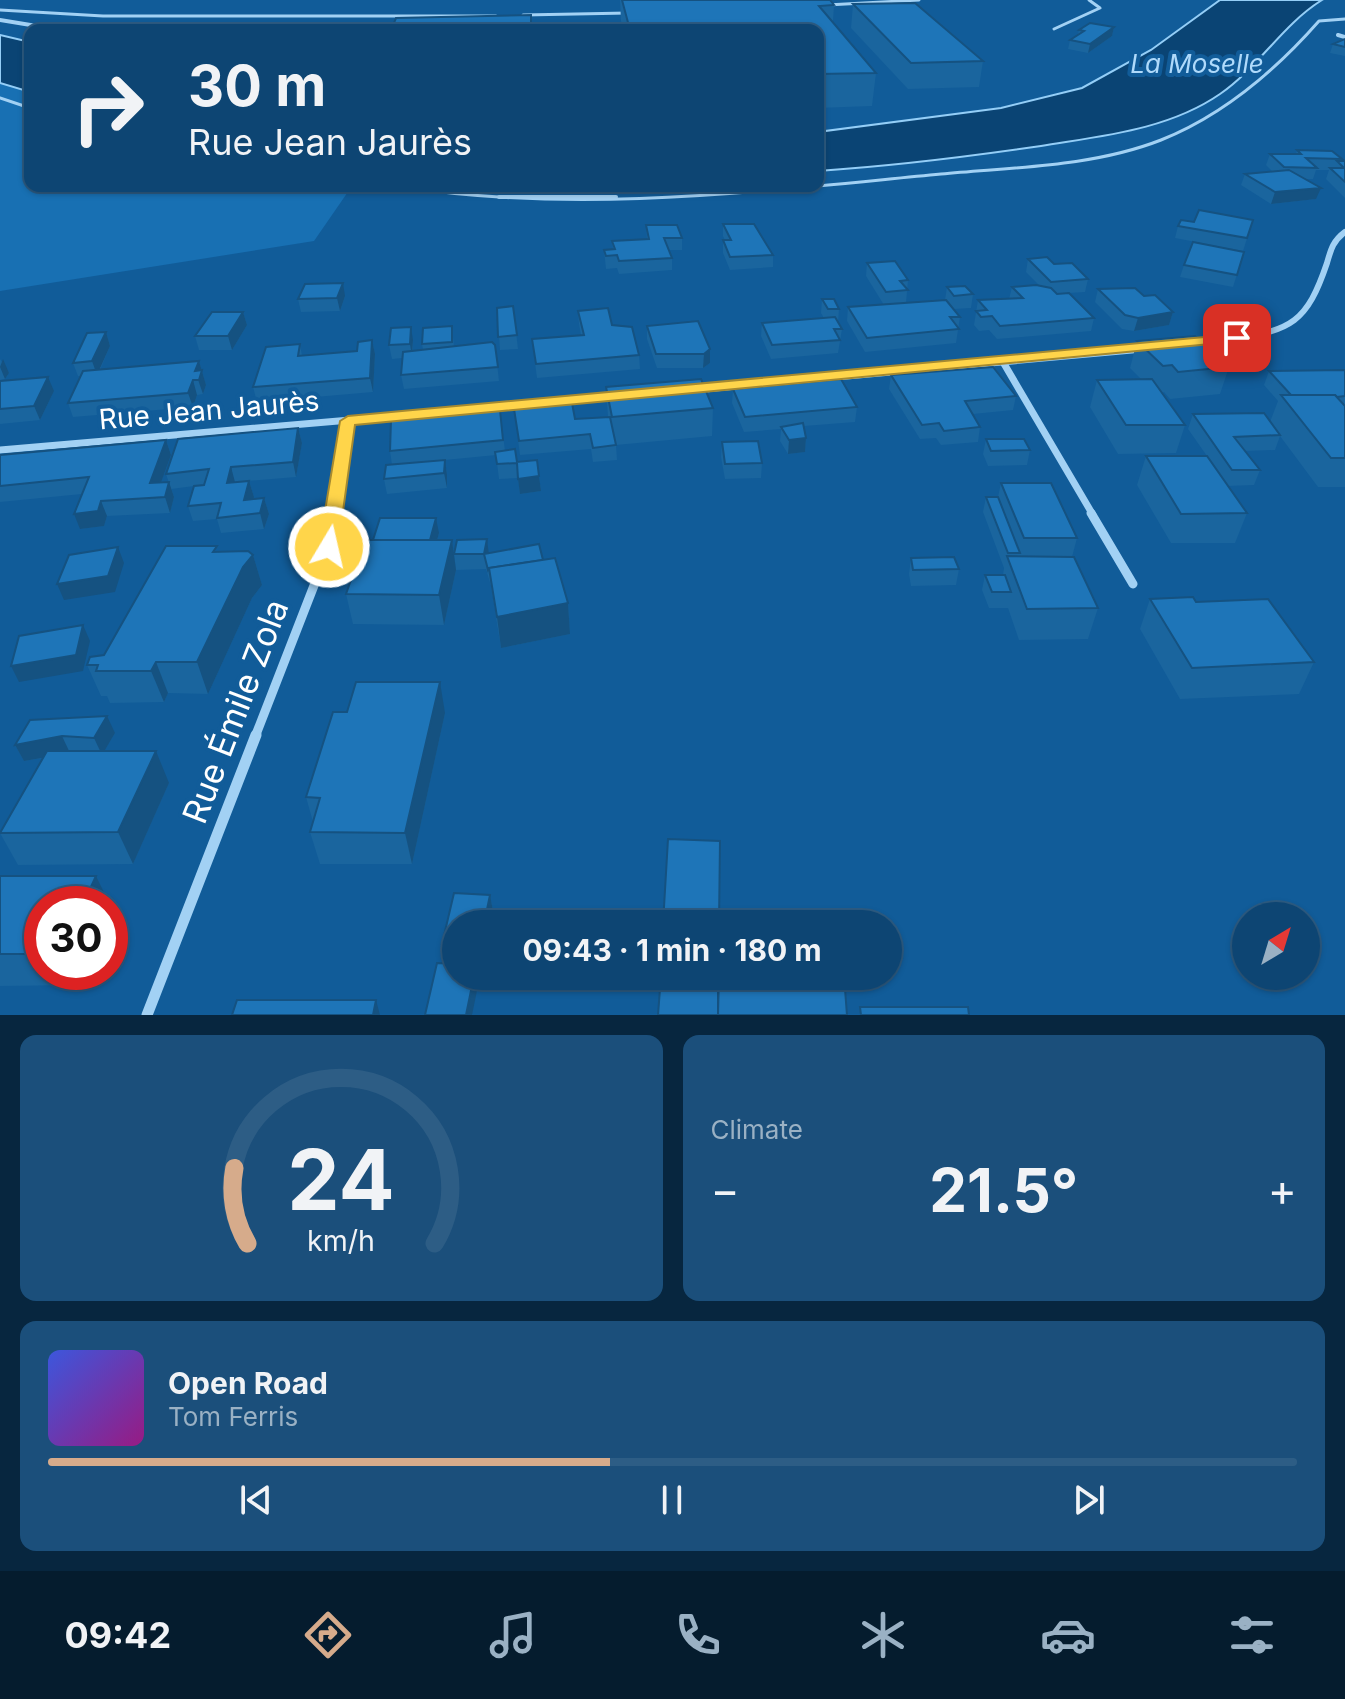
<!DOCTYPE html>
<html lang="en">
<head>
<meta charset="utf-8">
<style>
  :root { --surface:#0d4573; --page:#1b4f7b; --text:#f1f3f6; --muted:#9ab1c4; --line:#2d5d85; --accent:#d6ab8b }
  body { margin:0; font-family:Inter,sans-serif; background:var(--page); color:var(--text); height:100vh; display:flex; flex-direction:column; font-size:30px; white-space:nowrap }
  * { box-sizing:border-box; margin:0 }
  p { font-size:26px; color:var(--muted) }
  .icon { flex:none; width:44px; height:44px; fill:none; stroke:currentColor; stroke-width:2; stroke-linecap:round; stroke-linejoin:round }
  .map { position:relative; height:1015px; overflow:hidden }
  .drawer { display:flex; flex-direction:column; gap:20px; padding:20px; background:#07263f; flex:1 }
  .drawer>* { flex:none }
  .guide { position:absolute; left:24px; top:24px; width:800px; height:168px; border-radius:16px; box-shadow:0 2px 6px #0004,0 0 0 2px var(--line); background:#0d4573; color:var(--text); overflow:hidden }
  .needle { width:52px; rotate:38deg }
  .buttons { position:absolute; left:1232px; top:902px; display:grid; gap:16px }
  .buttons a { display:grid; place-items:center; width:88px; height:88px; border-radius:50%; background:var(--surface); box-shadow:0 2px 6px #0004,0 0 0 2px var(--line); font-size:40px }
  .speed { position:absolute; left:24px; top:886px; display:flex; gap:16px; font-size:40px; font-weight:700; text-align:center }
  .speed>* { display:grid; place-content:center; width:104px; height:104px; border-radius:50%; background:var(--surface); box-shadow:0 2px 6px #0004,0 0 0 2px var(--line); line-height:1 }
  .speed .limit { border:12px solid #d22; background:#fff; color:#111 }
  .pin { position:absolute; display:grid; place-items:center; width:68px; height:68px; color:#fff; margin:-34px; border-radius:16px; box-shadow:0 4px 12px #0006 }
  .me { position:absolute; width:88px; margin:-44px; rotate:9deg; stroke-linejoin:round; filter:drop-shadow(0 0 6px #0008) }
  .turn { display:flex; align-items:center; gap:28px; height:168px; padding:0 32px; font-size:36px }
  .turn .icon { width:104px; height:104px; stroke-width:2.5 }
  .turn b { display:block; font-size:56px; line-height:68px }
  .big { font-size:60px; font-weight:700; line-height:1.1 }
  .drawer .card { flex:1; display:flex; flex-direction:column; justify-content:center; gap:12px; min-width:0; padding:0 28px; border-radius:16px; background:var(--page) }
  .drawer .dial { align-items:center; gap:0 }
  .dial svg { height:208px; overflow:visible; fill:none; stroke:var(--line); stroke-width:7; stroke-linecap:round; text-anchor:middle }
  .dial text { fill:var(--text); stroke:none }
  .song { display:flex; align-items:center; gap:24px }
  .cover { width:96px; height:96px; border-radius:12px; background:linear-gradient(135deg,hsl(230 70% 55%),hsl(310 70% 35%)) }
  .played { height:8px; border-radius:4px; background:linear-gradient(90deg,var(--accent) 45%,var(--line) 45%) }
  .keys { display:flex; justify-content:space-around; direction:ltr }
  .heat { display:flex; justify-content:space-between; align-items:center; font-size:44px; direction:ltr }
  .drawer .tiles { flex:1; display:grid; gap:20px; grid-template-columns:1fr 1fr }
  .card:last-child { grid-column:span 2 }
  .trip { position:absolute; left:442px; top:910px; width:460px; height:80px; border-radius:40px; background:var(--surface); box-shadow:0 2px 6px #0004,0 0 0 2px var(--line); font-weight:700; line-height:80px; text-align:center }
  .tab-bar { display:flex; height:128px; justify-content:space-around; align-items:center; background:#051c2e; color:var(--muted) }
  .tab-bar .icon { width:56px; height:56px }
  .tab-bar .current { color:var(--accent) }
  .tab-bar b { font-size:36px; color:var(--text) }
  .map>svg:first-child { display:block }
</style>
</head>
<body>
<div class="map">
<svg width="1345" height="1015" viewBox="0 0 1345 1015">
  <rect width="100%" height="100%" fill="#115c99"/>
  <polygon fill="#1870b3" points="0,82 30,90 30,186 352,186 314,241 0,291"/>
  <g fill="#0a4474" stroke="#94cef7" stroke-width="2">
    <path d="M1220 0H1322C1282 25 1258 68 1220 94 1168 130 1101 136 1041 146 966 157 893 166 818 171V132L1001 108 1082 88 1151 50Z"/>
    <polygon points="0,35 30,42 30,92 0,83"/>
  </g>
  <g fill="none" stroke-linecap="round" stroke-linejoin="round">
    <g stroke="#a2d1f4" stroke-width="3">
      <polyline points="827,5 919,0"/>
      <polyline points="0,10 103,16 496,16"/>
      <polyline points="523,15 628,13"/>
      <polyline points="526,27 622,26"/>
      <polyline points="1054,29 1100,8 1089,0"/>
      <polyline points="349,30 399,29"/>
      <polyline points="0,98 30,108"/>
      <path d="M398 186C576 215 762 191 941 174 1014 167 1092 167 1161 140 1224 115 1275 71 1319 21L1345 19"/>
    </g>
    <polyline stroke="#a2d1f4" stroke-width="4" points="499,197 616,197"/>
    <g stroke="#a2d1f4" stroke-width="4">
      <polyline points="0,20 61,30"/>
      <polyline points="1338,35 1345,37"/>
    </g>
    <path stroke="#a2d1f4" stroke-width="6" d="M1230 339C1292 331 1307 322 1327 263 1331 249 1333 241 1345 232"/>
    <g stroke="#a2d1f4" stroke-width="7">
      <polyline points="1192,344 1241,337"/>
      <polyline points="1003,362 1093,515"/>
      <polyline points="694,390 1143,349"/>
      <polyline points="0,450 617,397"/>
      <polyline points="334,515 348,421"/>
    </g>
    <g stroke="#a2d1f4" stroke-width="9">
      <polyline points="1091,513 1133,584"/>
      <polyline points="255,737 329,547 334,513"/>
    </g>
    <polyline stroke="#a2d1f4" stroke-width="11" points="147,1015 256,735"/>
  </g>
  <g fill="#1a659e">
    <polygon points="620,0 830,0 834,5 833,22 876,73 872,106 818,108 818,30 623,30 621,21"/>
    <polygon points="853,4 983,61 979,87 908,89 851,28"/>
    <polygon points="1114,27 1112,36 1088,53 1068,49 1070,40 1078,35 1079,30"/>
    <polygon points="1345,39 1345,56 1330,53 1333,44"/>
    <polygon points="1297,150 1342,159 1341,161 1345,161 1345,198 1326,179 1329,170 1316,170 1313,179 1304,179 1316,199 1271,204 1241,185 1245,174 1273,172 1266,165 1270,154 1296,154"/>
    <polygon points="1253,220 1243,251 1175,238 1178,226 1194,222"/>
    <polygon points="723,224 773,255 773,267 730,270 723,253 723,240 725,240 723,236"/>
    <polygon points="646,225 682,238 682,250 669,250 672,258 672,270 619,274 617,268 606,269 604,250 613,249 612,241 647,239"/>
    <polygon points="1244,252 1233,287 1180,277 1184,265"/>
    <polygon points="1028,259 1054,264 1088,279 1085,292 1069,293 1094,318 1091,331 997,339 989,330 979,331 974,325 978,300 1009,299 1012,287 1039,285 1026,272"/>
    <polygon points="867,263 908,280 906,303 945,300 947,287 973,294 971,308 954,309 960,317 956,343 865,352 847,321 848,307 884,305 866,276"/>
    <polygon points="1098,289 1144,296 1173,312 1169,325 1134,331 1122,329 1095,302"/>
    <polygon points="345,296 340,311 301,312 298,299"/>
    <polygon points="822,299 839,309 838,322 842,329 838,353 771,359 761,336 762,323 824,318 821,313"/>
    <polygon points="513,306 518,349 500,350 497,308"/>
    <polygon points="578,311 612,325 639,355 640,369 537,378 532,339 581,335 579,324"/>
    <polygon points="243,312 247,325 232,350 199,350 195,336"/>
    <polygon points="452,326 454,347 495,345 499,381 404,389 401,375 402,358 392,359 389,345 413,340 413,351 423,350 422,344"/>
    <polygon points="647,326 710,349 710,363 703,368 657,368 647,339"/>
    <polygon points="106,332 110,346 100,370 199,361 206,385 203,394 197,395 193,407 73,417 68,403 80,376 78,376 73,363"/>
    <polygon points="372,340 375,354 373,392 257,402 253,387 300,344 302,356 357,351"/>
    <polygon points="1137,341 1229,367 1220,394 1170,399 1164,392 1162,393 1185,425 1176,453 1118,454 1090,407 1097,380 1141,379 1130,368"/>
    <polygon points="0,359 9,373 5,379 0,380"/>
    <polygon points="1345,370 1345,487 1318,487 1280,436 1275,450 1245,451 1260,470 1254,485 1227,486 1247,513 1235,543 1171,543 1137,485 1146,456 1207,456 1188,429 1193,414 1270,422 1278,401 1264,385 1269,371"/>
    <polygon points="891,375 1016,396 1013,410 973,414 980,427 978,442 941,445 936,438 920,439 889,389"/>
    <polygon points="0,381 54,391 40,420 0,424"/>
    <polygon points="606,387 713,408 712,436 616,445 617,460 593,462 591,449 520,455 514,409 575,419 608,417"/>
    <polygon points="733,389 857,407 855,422 804,426 806,438 805,452 788,454 780,441 781,429 744,432 732,403"/>
    <polygon points="500,410 505,451 517,462 539,476 541,491 520,494 518,478 499,479 496,455 445,460 447,475 447,488 387,494 384,479 392,465 390,451"/>
    <polygon points="298,428 302,443 296,477 235,482 249,481 254,497 253,499 264,498 269,514 264,529 221,533 217,519 193,521 188,506 194,486 171,489 166,474"/>
    <polygon points="986,439 1030,450 1027,465 988,466 983,454"/>
    <polygon points="166,440 171,455 161,482 169,482 174,497 170,513 107,516 104,526 80,529 82,494 0,502 0,455"/>
    <polygon points="722,442 762,463 761,478 725,479 721,457"/>
    <polygon points="1001,483 1077,538 1072,557 1098,608 1088,639 1019,640 1008,608 989,608 982,590 985,575 1003,575 1004,568 983,512 986,497 998,497"/>
    <polygon points="439,533 437,540 452,540 456,570 444,625 353,624 346,594 373,540"/>
    <polygon points="219,552 253,555 262,585 252,598 208,694 168,693 164,702 110,703 107,696 101,696 87,665 104,655"/>
    <polygon points="488,553 543,560 568,603 570,634 501,648 491,586 486,569 456,570 454,554"/>
    <polygon points="911,558 959,569 956,585 911,586 909,574"/>
    <polygon points="1150,599 1196,602 1314,662 1299,694 1180,699 1140,629"/>
    <polygon points="445,713 412,864 320,864 310,832 313,822 306,797"/>
    <polygon points="30,720 115,733 104,751 169,783 133,864 18,865 0,833 43,758 24,761 15,745"/>
    <polygon points="0,876 96,876 112,908 110,912 110,904 42,904 42,972 84,972 78,985 0,986"/>
    <polygon points="454,893 490,895 493,911 490,924 456,924 456,961 446,961 442,944"/>
  </g>
  <g fill="#155281">
    <polygon points="1114,27 1112,36 1088,53 1090,44"/>
    <polygon points="1321,188 1316,199 1271,204 1275,192"/>
    <polygon points="343,283 345,296 340,311 337,298"/>
    <polygon points="243,312 247,325 232,350 228,336"/>
    <polygon points="1173,312 1169,325 1134,331 1138,318"/>
    <polygon points="411,327 413,340 412,357 410,344"/>
    <polygon points="106,332 110,346 97,375 92,361"/>
    <polygon points="372,340 375,354 373,392 370,378"/>
    <polygon points="710,349 710,363 703,368 704,354"/>
    <polygon points="3,359 9,373 5,379 0,367"/>
    <polygon points="199,361 206,385 203,394 195,371"/>
    <polygon points="48,377 54,391 40,420 34,406"/>
    <polygon points="193,380 197,395 193,407 188,393"/>
    <polygon points="298,428 302,443 296,477 293,462"/>
    <polygon points="806,438 805,452 788,454 789,440"/>
    <polygon points="166,440 171,455 155,499 150,483"/>
    <polygon points="445,460 447,475 447,488 444,473"/>
    <polygon points="231,467 235,482 227,483"/>
    <polygon points="539,476 541,491 520,494 518,479"/>
    <polygon points="249,481 254,497 248,515 244,500"/>
    <polygon points="169,482 174,497 170,513 165,497"/>
    <polygon points="264,498 269,514 264,529 260,513"/>
    <polygon points="101,501 107,516 104,526 80,529 74,514"/>
    <polygon points="436,518 439,533 429,570 426,555"/>
    <polygon points="487,539 489,555 484,554 486,569 484,554"/>
    <polygon points="452,540 456,570 444,625 439,595"/>
    <polygon points="118,547 124,563 115,592 64,600 57,584"/>
    <polygon points="253,555 262,585 252,598 208,694 197,662 243,567"/>
    <polygon points="568,603 570,634 501,648 497,617"/>
    <polygon points="83,625 90,641 83,671 19,682 11,666"/>
    <polygon points="156,662 168,693 164,702 151,671"/>
    <polygon points="440,682 445,713 412,864 405,833"/>
    <polygon points="107,716 115,733 102,755 94,738"/>
    <polygon points="62,736 70,753 24,761 15,745"/>
    <polygon points="156,751 169,783 133,864 118,832"/>
    <polygon points="96,876 112,908 110,912 110,904 83,904"/>
    <polygon points="490,895 493,911 490,924 484,924"/>
    <polygon points="70,972 84,972 78,985"/>
    <polygon points="474,976 478,976 479,981 472,1015 466,1015"/>
    <polygon points="376,1000 380,1015 373,1015"/>
  </g>
  <g fill="#1e75b8" stroke="#155281" stroke-width="2">
    <polygon points="622,0 830,0 834,5 819,6 876,73 818,74 818,30 630,30"/>
    <polygon points="915,3 983,61 911,63 853,4"/>
    <polygon points="531,15 531,30 391,30 396,18"/>
    <polygon points="1090,23 1114,27 1090,44 1070,40 1084,31 1079,30"/>
    <polygon points="1345,39 1345,47 1333,44"/>
    <polygon points="1297,150 1332,151 1342,159 1306,158 1317,168 1284,167 1270,154 1301,154"/>
    <polygon points="1337,161 1345,161 1345,182 1330,168 1344,168"/>
    <polygon points="1289,170 1321,188 1275,192 1245,174"/>
    <polygon points="1199,210 1253,220 1247,238 1178,226 1181,220 1194,222"/>
    <polygon points="723,224 754,224 773,255 730,257 723,240 731,240"/>
    <polygon points="646,225 677,225 682,238 664,238 672,258 619,261 617,255 606,256 604,250 615,249 612,241 649,239"/>
    <polygon points="1193,242 1244,252 1237,275 1184,265"/>
    <polygon points="1047,257 1054,264 1072,263 1088,279 1051,282 1028,259"/>
    <polygon points="895,261 908,280 900,281 908,290 886,292 867,263"/>
    <polygon points="343,283 337,298 298,299 305,284"/>
    <polygon points="1036,285 1051,288 1057,294 1069,293 1094,318 1000,326 992,316 981,317 976,311 987,310 978,300 1023,298 1012,287"/>
    <polygon points="965,286 973,294 954,296 947,287"/>
    <polygon points="1135,288 1144,296 1155,295 1173,312 1138,318 1125,315 1098,289"/>
    <polygon points="822,299 834,299 839,309 828,309"/>
    <polygon points="946,300 960,317 950,317 959,329 867,338 848,307"/>
    <polygon points="513,306 517,335 498,337 497,308"/>
    <polygon points="608,308 612,325 632,327 639,355 536,364 532,339 584,335 578,311"/>
    <polygon points="212,312 243,312 228,336 195,336"/>
    <polygon points="835,317 842,329 834,329 840,340 772,345 762,323"/>
    <polygon points="698,321 710,349 704,354 656,354 647,326"/>
    <polygon points="452,326 452,342 422,344 423,328"/>
    <polygon points="411,327 410,344 389,345 391,328"/>
    <polygon points="106,332 92,361 73,363 87,333"/>
    <polygon points="1195,336 1229,367 1178,372 1172,365 1163,366 1137,341"/>
    <polygon points="372,340 370,378 253,387 266,347 300,344 298,356 357,351 358,342"/>
    <polygon points="492,342 495,345 498,367 401,375 403,352"/>
    <polygon points="199,361 195,371 202,370 199,380 193,380 188,393 68,403 83,371"/>
    <polygon points="993,367 1016,396 965,401 980,427 944,431 939,423 922,425 891,375"/>
    <polygon points="1345,370 1345,396 1337,397 1335,395 1291,395 1269,371"/>
    <polygon points="48,377 34,406 0,409 0,381"/>
    <polygon points="701,379 713,408 612,417 606,387"/>
    <polygon points="841,379 857,407 745,417 733,389"/>
    <polygon points="1152,379 1185,425 1126,425 1097,380"/>
    <polygon points="1281,395 1335,395 1345,406 1345,458 1331,458"/>
    <polygon points="572,403 575,419 610,417 616,445 593,448 590,434 519,441 514,409"/>
    <polygon points="500,410 503,440 390,451 391,420"/>
    <polygon points="1264,413 1280,435 1234,437 1260,470 1232,470 1193,414"/>
    <polygon points="803,423 806,438 789,440 781,427"/>
    <polygon points="298,428 293,462 231,467 227,483 249,481 244,500 264,498 260,513 217,518 221,503 188,506 194,486 204,485 209,469 166,474 178,439"/>
    <polygon points="986,439 1024,439 1030,450 991,451"/>
    <polygon points="166,440 150,483 169,482 165,497 101,501 98,511 74,514 89,477 0,486 0,455"/>
    <polygon points="758,441 762,463 725,464 722,442"/>
    <polygon points="515,449 517,462 537,460 539,476 518,479 517,463 497,464 495,452"/>
    <polygon points="1146,456 1207,456 1247,513 1181,514"/>
    <polygon points="445,460 444,473 384,479 386,465"/>
    <polygon points="1001,483 1051,483 1077,538 1024,538"/>
    <polygon points="986,497 998,497 1020,553 1008,553"/>
    <polygon points="380,518 436,518 430,540 373,540"/>
    <polygon points="487,539 484,554 454,554 457,540"/>
    <polygon points="365,540 452,540 439,595 346,594"/>
    <polygon points="539,544 543,560 489,568 488,570 484,554"/>
    <polygon points="166,546 217,546 213,552 248,551 253,555 243,567 197,662 156,662 151,671 96,671 98,665 87,665 90,657 104,655"/>
    <polygon points="118,547 108,576 57,584 69,555"/>
    <polygon points="1007,556 1074,557 1098,608 1027,609"/>
    <polygon points="954,557 959,569 913,570 911,558"/>
    <polygon points="555,558 568,603 497,617 489,568"/>
    <polygon points="985,575 1005,575 1011,592 992,592"/>
    <polygon points="1193,597 1196,602 1268,599 1314,662 1192,668 1150,599"/>
    <polygon points="83,625 76,655 11,666 19,636"/>
    <polygon points="356,682 440,682 405,833 310,832 320,798 306,797 333,712 347,712"/>
    <polygon points="107,716 94,738 62,736 15,745 30,720"/>
    <polygon points="47,751 156,751 118,832 0,833"/>
    <polygon points="668,839 720,841 719,924 663,924"/>
    <polygon points="0,876 96,876 83,904 42,904 42,954 0,954"/>
    <polygon points="454,893 490,895 484,924 456,924 456,945 442,944"/>
    <polygon points="759,916 839,920 839,924 759,924"/>
    <polygon points="437,963 456,964 456,976 474,976 466,1015 425,1015"/>
    <polygon points="661,976 718,976 718,1015 658,1015"/>
    <polygon points="719,976 844,976 847,1015 718,1015"/>
    <polygon points="237,1000 376,1000 373,1015 232,1015"/>
    <polygon points="860,1007 968,1007 969,1015 861,1015"/>
  </g>
  <polygon fill="#ffd54a" stroke="#a68a30" stroke-width="2" points="1237,334 1242,335 1242,341 355,425 338,547 329,553 319,547 340,421 348,416"/>
  <g text-anchor="middle" dominant-baseline="central" stroke-width="8" stroke-linejoin="round" paint-order="stroke">
    <g font-size="26" font-style="italic" fill="#afdafb" stroke="#115c99">
      <text x="1197" y="63">La Moselle</text>
    </g>
    <g font-size="28" fill="#fff" stroke="#115c99">
      <text transform="translate(209 410) rotate(-5)">Rue Jean Jaurès</text>
    </g>
    <g font-size="34" fill="#fff" stroke="#115c99">
      <text transform="translate(235 711) rotate(-69)">Rue Émile Zola</text>
    </g>
  </g>
</svg>
<div class="buttons">
<a><svg class="needle" viewBox="-14 -14 28 28"><path d="M0-13l5 13h-10z" fill="#e53935"/><path d="M0 13l5-13h-10z" fill="#9ab1c4"/></svg></a>
</div>
<div class="speed"><div class="limit">30</div></div>
<div class="pin" style="left:1237px;top:338px;background:#d93025"><svg class="icon" aria-label="arrive" viewBox="0 0 24 24"><path d="M6 21V4h12l-3 4 3 4H6"/></svg></div>
<svg class="me" style="left:329px;top:547px" viewBox="-20 -20 40 40"><circle r="17" fill="#ffd54a" stroke="#fff" stroke-width="3"/><path d="M0-11L8 9 0 5-8 9z" fill="#fff"/></svg>
<div class="trip">09:43 · 1 min · 180 m</div>
<div class="guide">
<div class="turn"><svg class="icon" aria-label="right" viewBox="0 0 24 24"><path d="M7 20v-9h11M14 6l5 5-5 5"/></svg><div><b>30 m</b>Rue Jean Jaurès</div></div>
</div>
</div>
<section class="drawer">
<div class="tiles">
<div class="card dial"><svg viewBox="0 0 100 80">
<path d="M14 69A42 42 0 1 1 86 69"/>
<path d="M14 69A42 42 0 0 1 9 40" stroke="#d6ab8b"/>
<text x="50" y="56" font-size="32" font-weight="700">24</text>
<text x="50" y="72" font-size="11">km/h</text>
</svg></div>
<div class="card"><p>Climate</p>
<div class="heat"><a>−</a><b class="big">21.5°</b><a>+</a></div>
</div>
<div class="card">
<div class="song"><i class="cover"></i><div><b>Open Road</b><p>Tom Ferris</p></div></div>
<div class="played"></div>
<div class="keys"><svg class="icon" aria-label="previous" viewBox="0 0 24 24"><path d="M18 5L8 12l10 7zM5 5v14"/></svg><svg class="icon" aria-label="pause" viewBox="0 0 24 24"><path d="M8 5v14M16 5v14"/></svg><svg class="icon" aria-label="next" viewBox="0 0 24 24"><path d="M6 5l10 7-10 7zM19 5v14"/></svg></div>
</div>
</div>
</section>
<nav class="tab-bar">
<b>09:42</b>
<svg class="icon current" aria-label="directions" viewBox="0 0 24 24"><path d="M12 3l9 9-9 9-9-9zM9 14v-3h6M13 9l2 2-2 2"/></svg>
<svg class="icon" aria-label="music" viewBox="0 0 24 24"><path d="M9 18V5l10-2v13"/><circle cx="6" cy="18" r="3"/><circle cx="16" cy="16" r="3"/></svg>
<svg class="icon" aria-label="phone" viewBox="0 0 24 24"><path d="M5 4h4l2 5-3 2q2 4 5 5l2-3 5 2v4C11 20 4 13 5 4z"/></svg>
<svg class="icon" aria-label="climate" viewBox="0 0 24 24"><path d="M12 3v18M4 7l16 10M4 17L20 7"/></svg>
<svg class="icon" aria-label="car" viewBox="0 0 24 24"><path d="M5 17H2v-5l4-1 3-4h7l3 4 3 1v5h-3M9 17h6M6 11h13"/><circle cx="7" cy="17" r="2"/><circle cx="17" cy="17" r="2"/></svg>
<svg class="icon" aria-label="filters" viewBox="0 0 24 24"><path d="M4 7h16M4 17h16"/><circle cx="9" cy="7" r="2"/><circle cx="15" cy="17" r="2"/></svg>
</nav>
</body>
</html>
